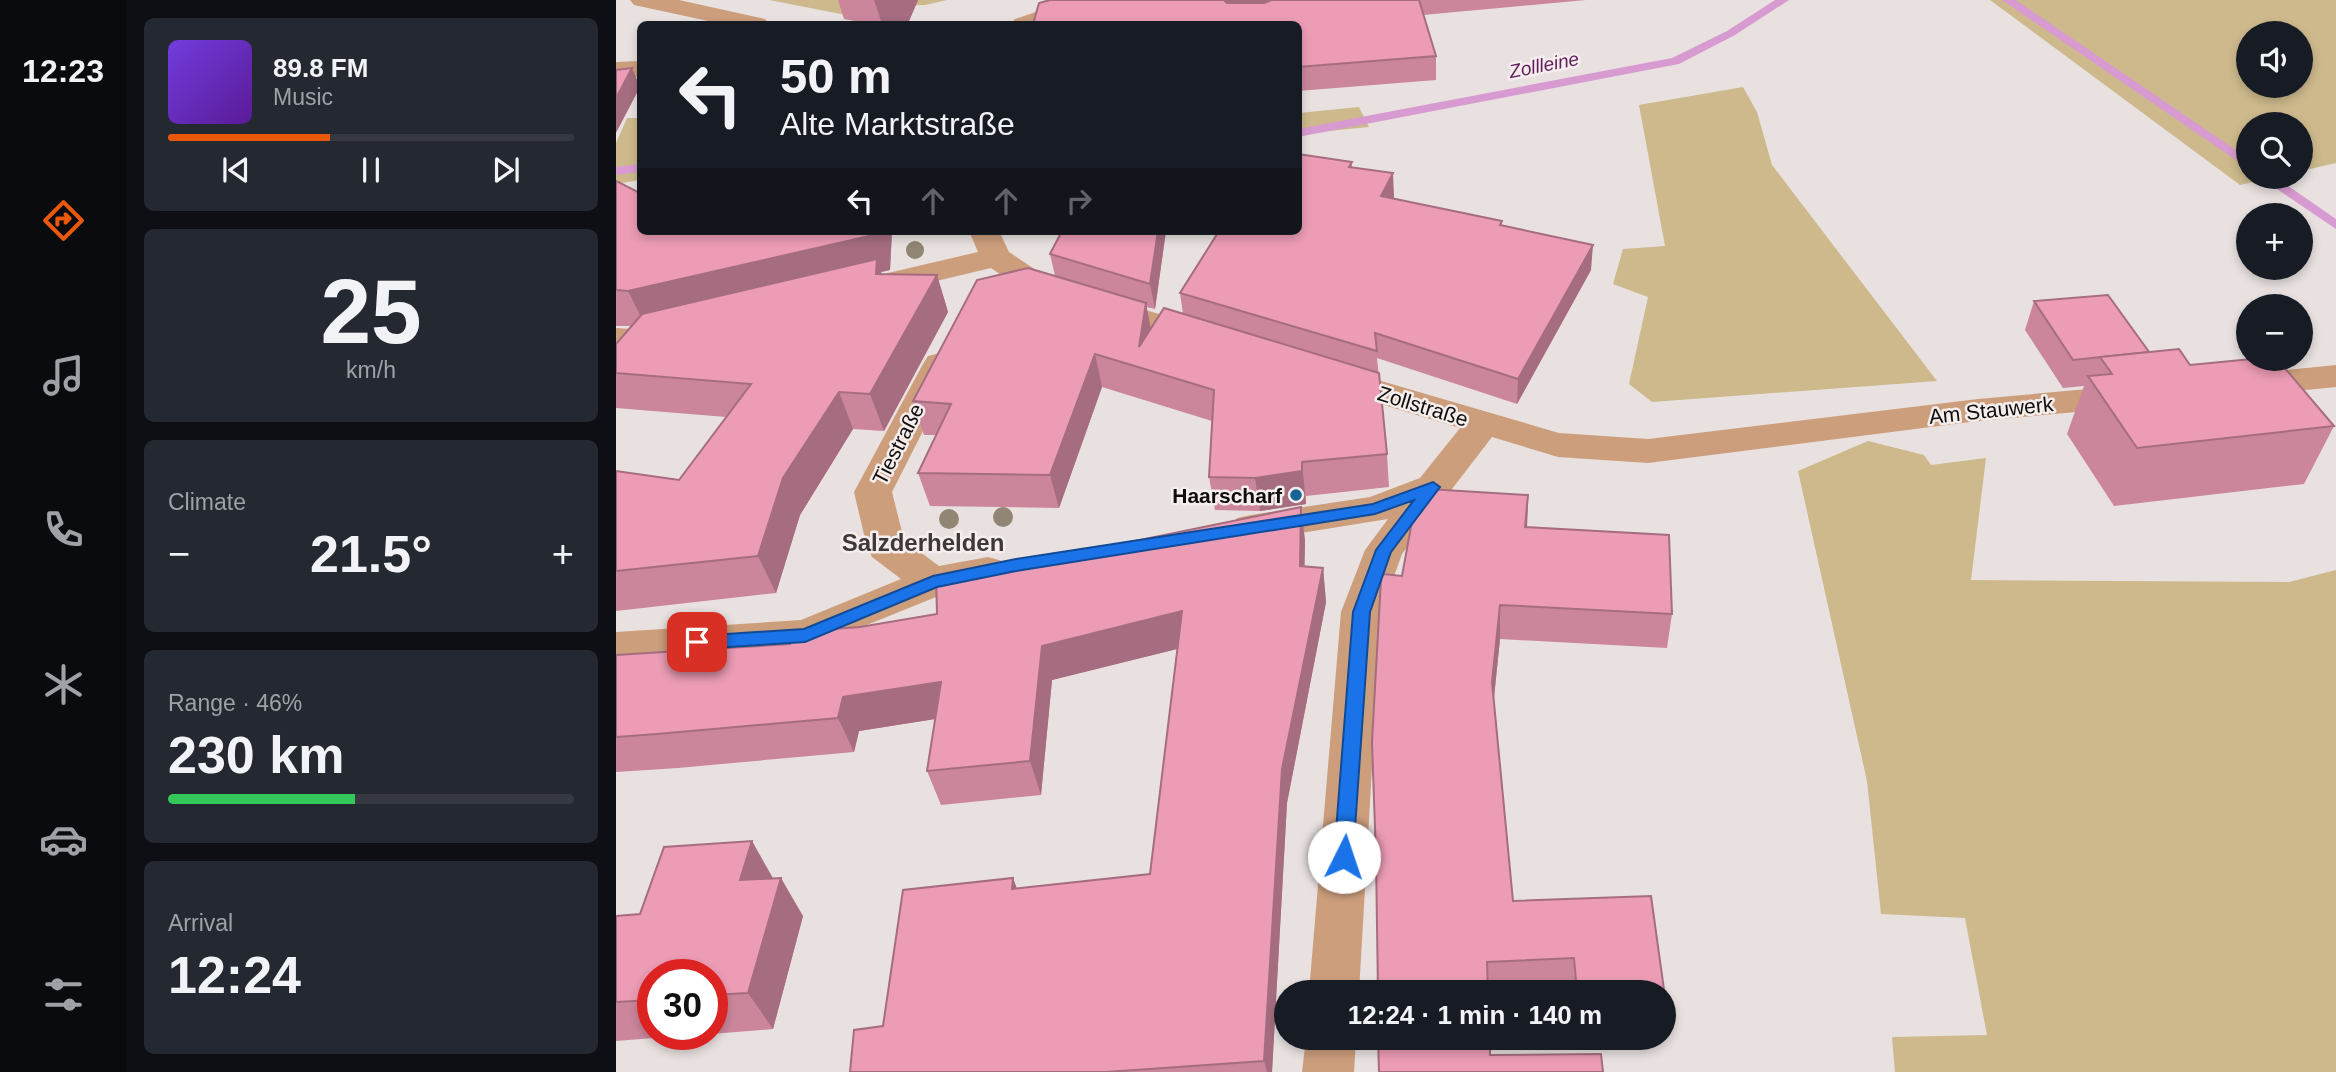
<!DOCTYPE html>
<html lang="en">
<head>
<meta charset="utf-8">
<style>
  :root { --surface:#171b24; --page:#242831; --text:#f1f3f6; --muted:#9ea1a6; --line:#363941; --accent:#ea580c }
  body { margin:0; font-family:Helvetica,sans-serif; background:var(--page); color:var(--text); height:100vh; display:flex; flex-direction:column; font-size:26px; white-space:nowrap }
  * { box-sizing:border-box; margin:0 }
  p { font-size:23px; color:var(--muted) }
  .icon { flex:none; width:38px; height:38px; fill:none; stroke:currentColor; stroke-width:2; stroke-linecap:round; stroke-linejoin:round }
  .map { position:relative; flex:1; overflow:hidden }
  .side { display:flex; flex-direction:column; gap:18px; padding:18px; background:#0d0f14; width:490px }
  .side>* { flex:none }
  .top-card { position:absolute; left:21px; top:21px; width:665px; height:214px; border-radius:10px; box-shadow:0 4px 10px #0003; background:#171b24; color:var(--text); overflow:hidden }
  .fabs { position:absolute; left:1620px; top:21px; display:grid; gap:14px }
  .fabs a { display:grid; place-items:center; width:77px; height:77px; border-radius:50%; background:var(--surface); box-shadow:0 4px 10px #0003; font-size:35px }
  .speed { position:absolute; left:21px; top:959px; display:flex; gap:14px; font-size:35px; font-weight:700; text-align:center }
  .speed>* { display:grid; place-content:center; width:91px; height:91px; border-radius:50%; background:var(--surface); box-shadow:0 4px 10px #0003; line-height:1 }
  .speed .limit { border:10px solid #d22; background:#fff; color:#111 }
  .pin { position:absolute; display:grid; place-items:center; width:60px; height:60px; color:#fff; margin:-30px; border-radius:14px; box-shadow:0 4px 10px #0006 }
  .me { position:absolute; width:77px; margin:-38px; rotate:4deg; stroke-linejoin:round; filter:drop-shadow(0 0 5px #0008) }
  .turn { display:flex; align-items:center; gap:24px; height:147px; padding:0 28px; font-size:32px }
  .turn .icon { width:91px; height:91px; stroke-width:2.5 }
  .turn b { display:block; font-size:49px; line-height:60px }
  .lanes { display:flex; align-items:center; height:66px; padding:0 28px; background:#0003; justify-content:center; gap:35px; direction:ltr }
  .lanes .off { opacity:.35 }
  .big { font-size:52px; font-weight:700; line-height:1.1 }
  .side .widget { flex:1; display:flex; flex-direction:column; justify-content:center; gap:10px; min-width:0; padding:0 24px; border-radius:10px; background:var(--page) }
  .side .dial { align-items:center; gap:0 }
  .dial b { font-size:91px; line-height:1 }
  .song { display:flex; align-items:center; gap:21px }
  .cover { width:84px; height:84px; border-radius:10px; background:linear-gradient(135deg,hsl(260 70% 55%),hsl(270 70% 35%)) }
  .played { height:7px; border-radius:4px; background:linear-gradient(90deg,var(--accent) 40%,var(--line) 40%) }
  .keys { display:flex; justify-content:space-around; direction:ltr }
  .heat { display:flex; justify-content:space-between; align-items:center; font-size:38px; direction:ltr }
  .charge { height:10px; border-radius:5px; background:linear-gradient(90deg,#34c759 46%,var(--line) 0) }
  .trip { position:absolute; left:658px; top:980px; width:402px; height:70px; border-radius:35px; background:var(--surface); box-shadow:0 4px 10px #0003; font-weight:700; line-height:70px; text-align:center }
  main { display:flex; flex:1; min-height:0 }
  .tab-bar { display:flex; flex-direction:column; width:126px; justify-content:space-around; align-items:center; background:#090b0e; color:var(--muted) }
  .tab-bar .icon { width:49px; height:49px }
  .tab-bar .current { color:var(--accent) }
  .tab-bar b { font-size:32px; color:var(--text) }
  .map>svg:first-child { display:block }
</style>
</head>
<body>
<main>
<nav class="tab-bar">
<b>12:23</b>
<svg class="icon current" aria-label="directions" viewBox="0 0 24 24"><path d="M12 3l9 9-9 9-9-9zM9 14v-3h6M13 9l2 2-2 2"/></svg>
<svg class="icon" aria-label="music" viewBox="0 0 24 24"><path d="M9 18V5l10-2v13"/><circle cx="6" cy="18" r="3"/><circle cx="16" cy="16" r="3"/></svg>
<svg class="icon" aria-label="phone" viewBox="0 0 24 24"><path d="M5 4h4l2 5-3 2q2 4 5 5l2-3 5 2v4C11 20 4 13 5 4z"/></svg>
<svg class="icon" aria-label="climate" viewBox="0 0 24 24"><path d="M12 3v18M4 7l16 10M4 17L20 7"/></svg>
<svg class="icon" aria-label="car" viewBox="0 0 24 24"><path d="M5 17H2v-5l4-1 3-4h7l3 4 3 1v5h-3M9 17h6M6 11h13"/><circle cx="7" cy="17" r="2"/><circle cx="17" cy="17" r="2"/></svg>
<svg class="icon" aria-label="filters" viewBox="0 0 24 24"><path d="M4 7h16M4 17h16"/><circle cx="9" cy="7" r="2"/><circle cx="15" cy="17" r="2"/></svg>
</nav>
<section class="side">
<div class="widget">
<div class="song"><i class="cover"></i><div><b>89.8 FM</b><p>Music</p></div></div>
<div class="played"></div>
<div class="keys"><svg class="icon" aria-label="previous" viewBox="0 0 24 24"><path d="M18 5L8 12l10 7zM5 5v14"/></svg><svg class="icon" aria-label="pause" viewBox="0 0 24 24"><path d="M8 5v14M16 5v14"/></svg><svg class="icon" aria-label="next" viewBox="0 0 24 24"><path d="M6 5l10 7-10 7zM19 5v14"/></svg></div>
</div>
<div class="widget dial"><b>25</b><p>km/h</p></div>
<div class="widget"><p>Climate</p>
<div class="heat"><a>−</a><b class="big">21.5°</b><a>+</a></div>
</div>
<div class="widget"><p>Range · 46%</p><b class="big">230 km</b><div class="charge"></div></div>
<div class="widget"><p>Arrival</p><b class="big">12:24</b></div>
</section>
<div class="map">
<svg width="1720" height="1072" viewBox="0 0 1720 1072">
  <rect width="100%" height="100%" fill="#e8e1e0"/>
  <g fill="#cdb98c" fill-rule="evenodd">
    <polygon points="153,0 331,0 309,5 238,6 230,15"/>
    <path d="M1374 0H1720V163L1685 171V124H1633V177H1660L1624 185ZM1685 33V86H1633V33Z"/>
    <polygon points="1127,87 1141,112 1156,165 1321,381 1036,402 1013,384 1032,297 997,284 1007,249 1049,246 1023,105"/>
    <polygon points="743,107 753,127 683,134 683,113"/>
    <polygon points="11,118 24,118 24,180 0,184 0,143"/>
    <polygon points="1252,441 1308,455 1315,465 1370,458 1355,580 1673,582 1720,570 1720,1072 1279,1072 1276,1037 1371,1035 1349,918 1265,914 1251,781 1182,471"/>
  </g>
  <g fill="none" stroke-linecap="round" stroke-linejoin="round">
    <g fill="#d89bd1" fill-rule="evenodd">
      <polygon points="1159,0 1173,0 1119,35 1063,64 682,137 682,129 1056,58 1111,31"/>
      <polygon points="1386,0 1400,0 1633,159 1633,169"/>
      <polygon points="24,164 24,172 0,175 0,167"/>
      <polygon points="1643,177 1659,177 1720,219 1720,229"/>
    </g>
    <g fill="#cc9e7c" fill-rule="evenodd">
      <polygon points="14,0 63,0 149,19 153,24 106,24 18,5"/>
      <polygon points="455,0 493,0 489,5 432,24 395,24 399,19"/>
      <polygon points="24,61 24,77 0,78 0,62"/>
      <polygon points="353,231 383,231 393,252 438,282 602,332 607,339 602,346 590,349 578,346 416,296 375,268 253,297 242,294 237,287 242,280 362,252"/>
      <polygon points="58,323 70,326 75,333 70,340 30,350 0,348 0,328 30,330"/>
      <polygon points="324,353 336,356 341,364 276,492 288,540 323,566 372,557 386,561 392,571 386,581 325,595 189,650 0,664 0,632 185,620 285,579 256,557 251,547 238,492 307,364 312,356"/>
      <polygon points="1720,365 1720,387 1628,396 1616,393 1611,385 1616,377 1628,374"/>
      <polygon points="714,366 943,433 1032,439 1362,399 1516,385 1528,388 1533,396 1528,404 1516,407 1362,421 1032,463 942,457 876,437 786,554 765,612 743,992 693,992 725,612 749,550 772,519 635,541 621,538 616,528 621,518 635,515 754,497 804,478 844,428 702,385 697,377 702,369"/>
      <polygon points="690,1038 740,1038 738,1072 686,1072"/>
    </g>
  </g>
  <g fill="#918673">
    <circle cx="299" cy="250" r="9"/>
    <circle cx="387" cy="517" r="10"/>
    <circle cx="333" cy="519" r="10"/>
  </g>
  <g fill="#cb869c">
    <polygon points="222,0 302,0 293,21 277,24 254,24 228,19"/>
    <polygon points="432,0 970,0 807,15 820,56 820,80 682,91 682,24"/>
    <polygon points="736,162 736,167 778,197 777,199 886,221 886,225 975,270 901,404 761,358 771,454 773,487 690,496 690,504 644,511 599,510 593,477 596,421 486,387 443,508 314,506 302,473 320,435 308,435 297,401 439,276 434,254 550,231 539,309 530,307 534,329 567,314 564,293"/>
    <polygon points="0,181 24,231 276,231 274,270 265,272 266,274 321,275 332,312 268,431 237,429 184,515 160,593 0,611 0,471 63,480 110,417 0,408 0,344 15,326 0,326"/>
    <polygon points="1418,301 1533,352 1574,365 1718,426 1688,484 1498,506 1451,434 1468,386 1447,388 1409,330"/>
    <polygon points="812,489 912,495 911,528 1053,535 1056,614 1051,648 884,639 878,698 897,901 1035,896 1050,1004 1048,1015 1048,992 955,992 955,990 892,992 762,992 760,857 756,742 765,579 767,574 786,576 799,505"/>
    <polygon points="685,507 689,541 688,566 707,568 710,602 671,803 656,1072 234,1072 267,1026 397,878 401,889 534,874 561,649 436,680 425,795 325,805 311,771 319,719 243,731 238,752 62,768 0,772 0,655 174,644 244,627 321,614 426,560"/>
    <polygon points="158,878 187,916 157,1029 96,1034 96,975 37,975 37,1034 88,1034 0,1041 0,916 24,914"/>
  </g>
  <g fill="#a56d7f">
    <polygon points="258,0 302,0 293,21 277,24 266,24"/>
    <polygon points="609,0 661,0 617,17 609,1"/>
    <polygon points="16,68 24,87 0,133 0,98"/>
    <polygon points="777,173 778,197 766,221 765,196"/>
    <polygon points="262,231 276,231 274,270 265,272 273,295 30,327 12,291"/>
    <polygon points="542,231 550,231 539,309 534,284"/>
    <polygon points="977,245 975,270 901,404 902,379"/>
    <polygon points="321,275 332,312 268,431 254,394"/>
    <polygon points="530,303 536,336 523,347"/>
    <polygon points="479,354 486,387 443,508 434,475"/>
    <polygon points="223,392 237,429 184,515 160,593 142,556 167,478"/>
    <polygon points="686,462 690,504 644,511 639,478"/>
    <polygon points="912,495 911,529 909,527"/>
    <polygon points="685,507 689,541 688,600 684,566"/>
    <polygon points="707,568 710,602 671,803 656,1072 651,1072 648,1061 666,769"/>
    <polygon points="884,605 884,639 876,716 876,682"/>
    <polygon points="566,611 573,646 436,680 425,795 414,761 426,646"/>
    <polygon points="325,682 338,716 243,731 238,752 222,718 227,697"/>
    <polygon points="136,841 158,880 124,880"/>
    <polygon points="165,878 187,916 157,1029 132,993"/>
    <polygon points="397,878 409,911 396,889"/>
  </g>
  <g fill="#ec9cb5" stroke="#a56d7f" stroke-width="2">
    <polygon points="434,0 609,0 609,1 611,3 648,3 656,0 803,0 820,56 682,67 682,24 417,24 423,3"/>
    <polygon points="16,68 0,98 0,70"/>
    <polygon points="682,154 736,162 733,167 777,173 765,196 886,221 884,225 977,245 902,379 759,333 761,351 564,293 603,231 682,231"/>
    <polygon points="0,181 24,193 24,231 262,231 262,234 12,291 0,290"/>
    <polygon points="446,231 542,231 534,284 434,254"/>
    <polygon points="261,259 260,274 321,275 254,394 223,392 167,478 142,556 0,571 0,471 63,480 135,384 0,373 0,344 26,314"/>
    <polygon points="412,268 530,303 523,347 548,308 763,373 771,454 686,462 686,471 639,478 593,477 598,390 479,354 434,475 302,473 335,404 297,401 361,280"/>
    <polygon points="1492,295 1533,352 1457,360 1418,301"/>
    <polygon points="1563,349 1574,365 1636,359 1661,359 1718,426 1521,448 1472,376 1496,374 1484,357"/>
    <polygon points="812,489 912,495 909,527 1053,535 1056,614 884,605 876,682 897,901 1035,896 1050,1004 1048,1004 1048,992 961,992 958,958 871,962 872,992 762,992 760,857 756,742 765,579 767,574 786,576 799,505"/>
    <polygon points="685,507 684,566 707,568 666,769 648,1061 490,1072 234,1072 238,1030 267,1026 287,890 397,878 396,889 534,874 566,611 426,646 414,761 311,771 325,682 227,697 222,718 41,734 0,737 0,655 174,644 174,632 244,627 321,614 320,576 426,560"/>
    <polygon points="136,841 124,880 165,878 132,993 96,995 96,975 37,975 37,1000 0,1002 0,916 24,914 48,847"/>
    <polygon points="762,1038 874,1038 874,1055 985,1054 987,1072 763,1072"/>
  </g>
  <polygon fill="#1a73e8" stroke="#114b97" stroke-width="2" points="817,482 824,487 775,552 754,612 737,857 734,862 728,865 721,862 718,857 737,612 760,550 798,500 759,514 400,571 321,587 189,642 81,649 75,647 73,642 75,638 81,636 188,629 317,576 400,559 757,504"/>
  <circle fill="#136395" stroke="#f5eeed" stroke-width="2.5" cx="680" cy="495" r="7"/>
  <g text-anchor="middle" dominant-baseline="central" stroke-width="5" stroke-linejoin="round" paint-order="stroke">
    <g font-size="19" font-style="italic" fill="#611b5d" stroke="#f5eeed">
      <text transform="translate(928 65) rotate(-11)">Zollleine</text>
    </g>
    <g font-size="21" fill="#100e0d" stroke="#f5eeed">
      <text transform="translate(807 406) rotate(17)">Zollstraße</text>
      <text transform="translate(1375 410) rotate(-6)">Am Stauwerk</text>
      <text transform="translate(282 444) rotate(-63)">Tiestraße</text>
    </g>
    <g font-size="21" font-weight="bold" fill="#100e0d" stroke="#f5eeed" text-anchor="end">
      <text x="666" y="495">Haarscharf</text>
    </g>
    <g font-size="24" font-weight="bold" fill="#3e3938" stroke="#f5eeed">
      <text x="307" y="542">Salzderhelden</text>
    </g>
  </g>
</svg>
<div class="fabs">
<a><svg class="icon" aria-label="sound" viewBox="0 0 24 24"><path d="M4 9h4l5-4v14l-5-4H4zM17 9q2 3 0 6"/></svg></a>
<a><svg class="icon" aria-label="search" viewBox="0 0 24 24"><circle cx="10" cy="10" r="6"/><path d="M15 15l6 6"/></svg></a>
<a>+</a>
<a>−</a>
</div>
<div class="speed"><div class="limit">30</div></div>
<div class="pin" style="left:81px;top:642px;background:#d93025"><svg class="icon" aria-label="arrive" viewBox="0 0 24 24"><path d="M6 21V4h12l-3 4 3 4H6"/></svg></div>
<svg class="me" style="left:728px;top:857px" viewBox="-20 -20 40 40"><circle r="19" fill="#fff"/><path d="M0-13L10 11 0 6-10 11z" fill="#1a73e8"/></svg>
<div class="trip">12:24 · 1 min · 140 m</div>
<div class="top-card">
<div class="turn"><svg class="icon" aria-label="left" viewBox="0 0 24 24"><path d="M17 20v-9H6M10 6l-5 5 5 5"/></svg><div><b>50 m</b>Alte Marktstraße</div></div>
<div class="lanes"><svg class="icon" aria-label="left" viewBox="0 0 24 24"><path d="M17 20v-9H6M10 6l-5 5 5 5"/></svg><svg class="icon off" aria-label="ahead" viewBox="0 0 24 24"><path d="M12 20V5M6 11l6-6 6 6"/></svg><svg class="icon off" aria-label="ahead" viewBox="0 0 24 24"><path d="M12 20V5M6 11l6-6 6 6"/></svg><svg class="icon off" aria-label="right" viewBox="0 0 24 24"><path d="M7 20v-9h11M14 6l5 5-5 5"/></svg></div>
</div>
</div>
</main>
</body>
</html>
